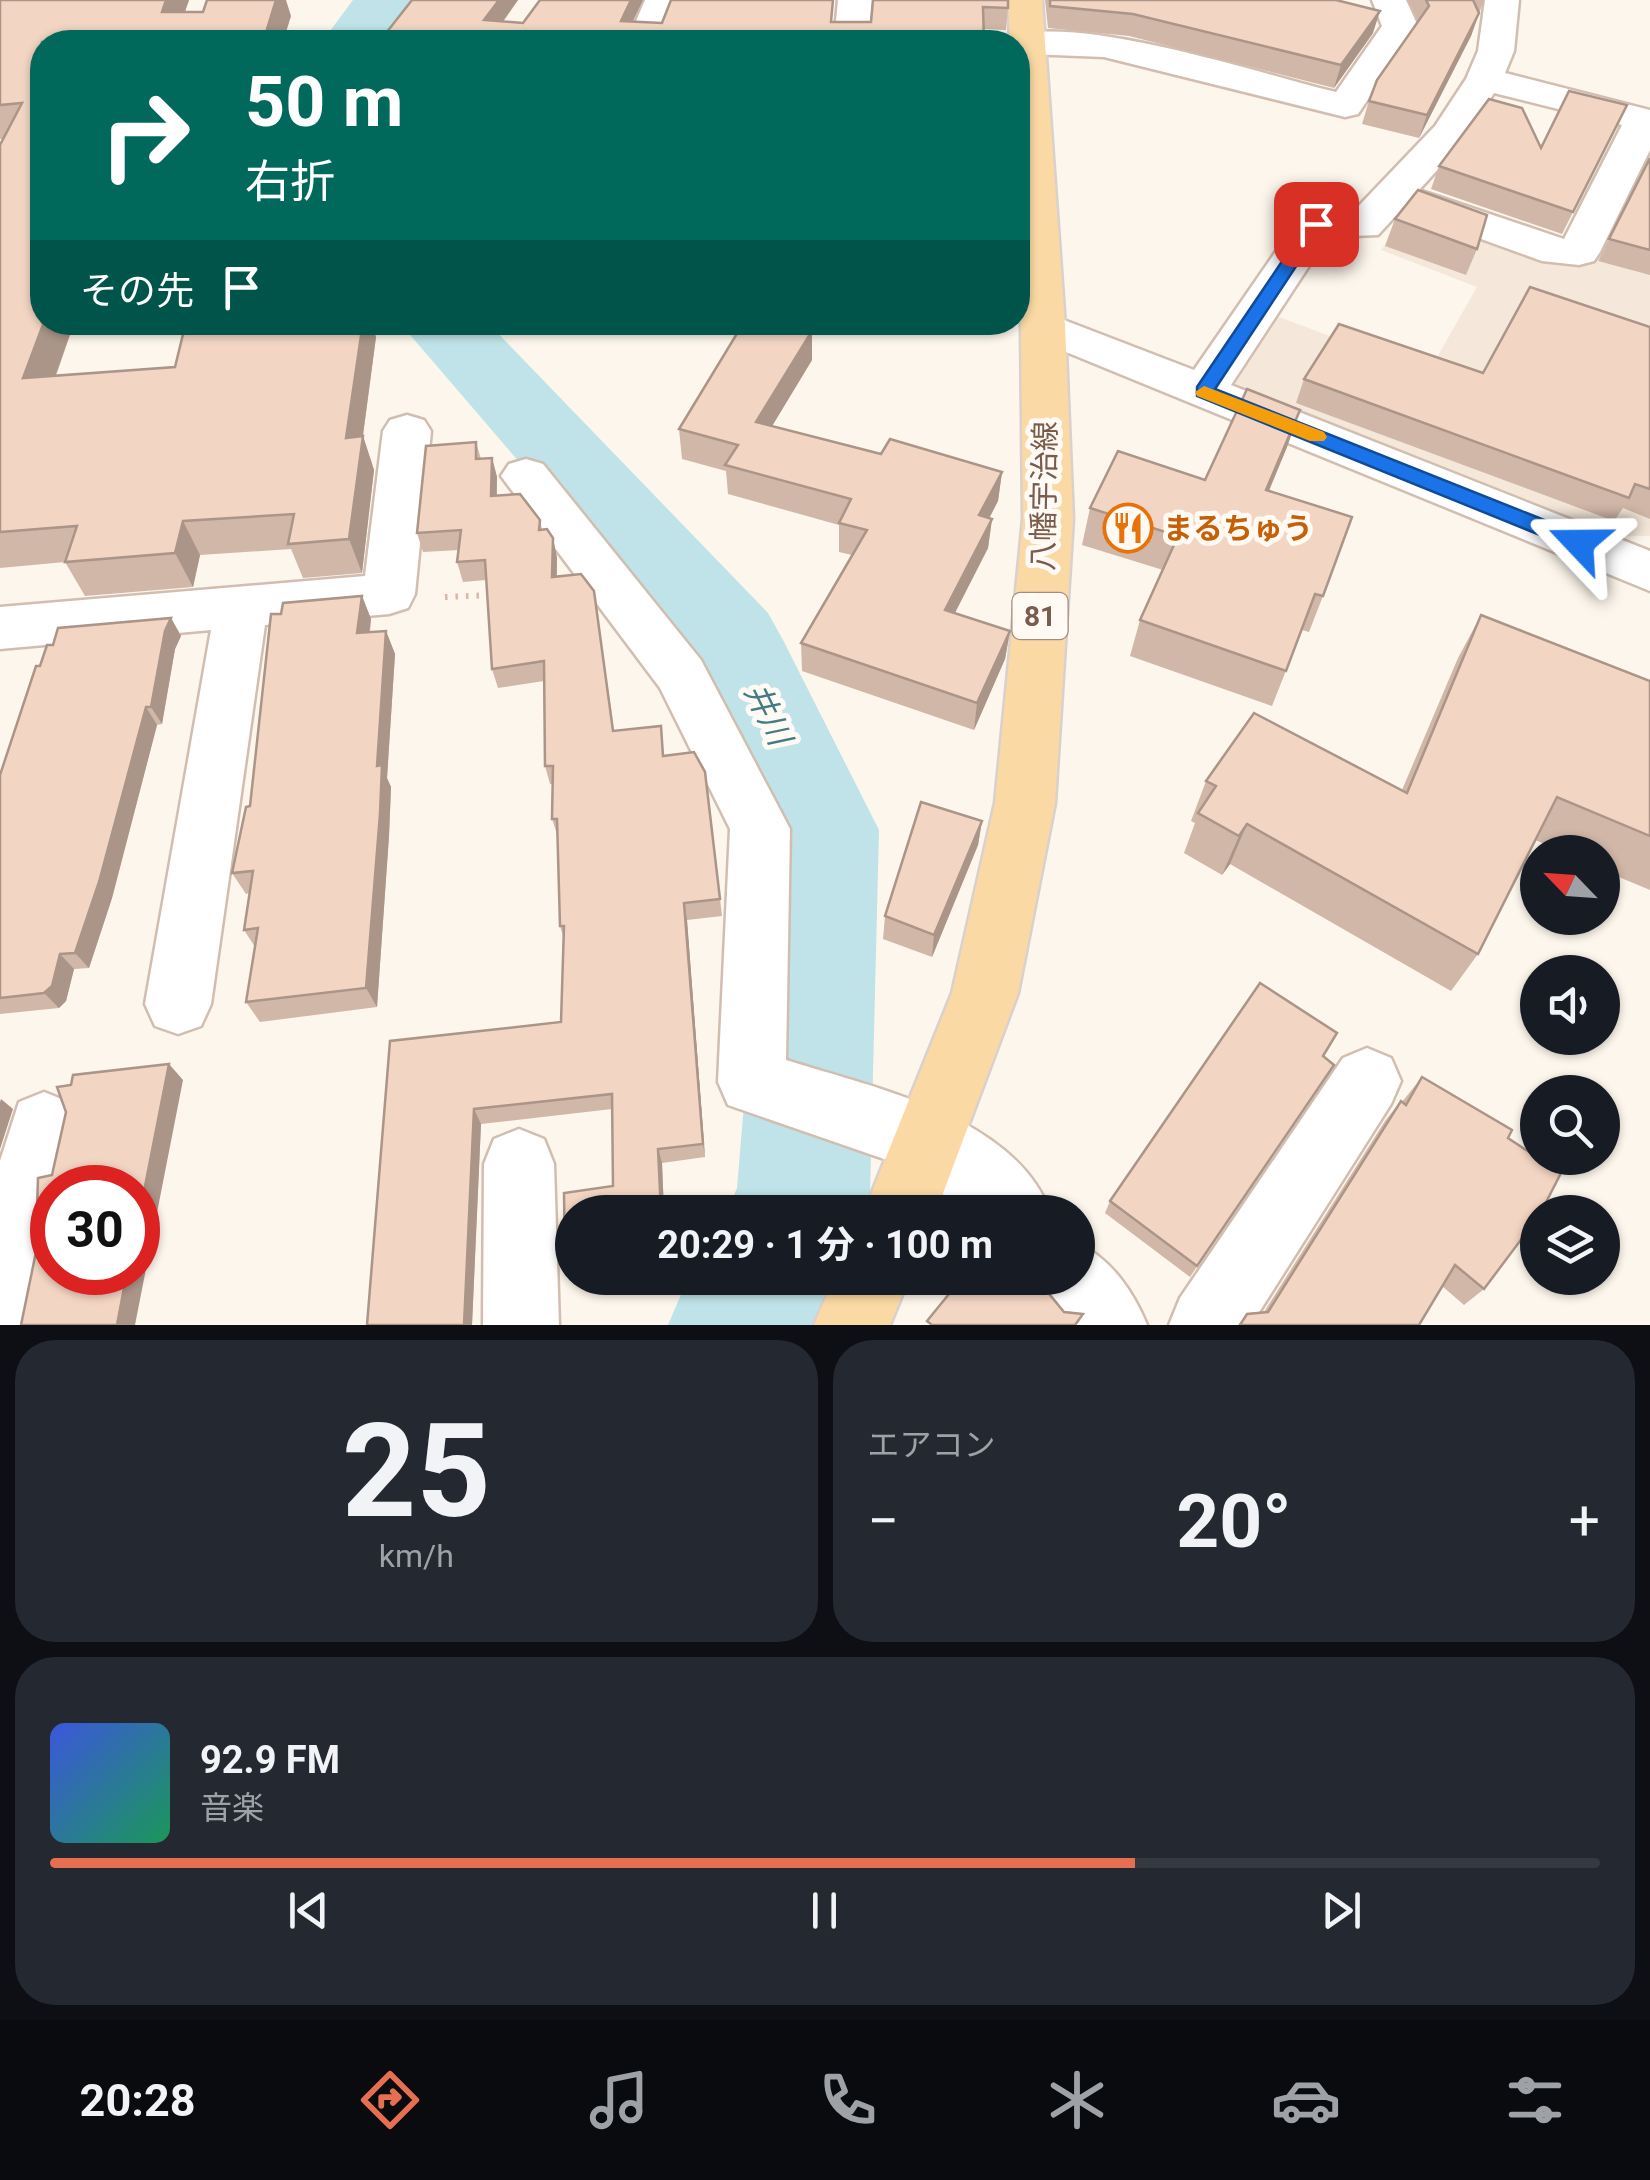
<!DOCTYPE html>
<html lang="ja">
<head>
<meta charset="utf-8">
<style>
  :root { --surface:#171b24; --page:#242831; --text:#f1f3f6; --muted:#9ea1a6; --line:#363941; --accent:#e76f51 }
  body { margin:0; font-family:Roboto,"Noto Sans JP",sans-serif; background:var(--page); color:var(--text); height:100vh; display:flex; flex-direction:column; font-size:38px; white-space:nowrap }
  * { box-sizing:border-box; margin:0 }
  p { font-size:32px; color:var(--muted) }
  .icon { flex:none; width:55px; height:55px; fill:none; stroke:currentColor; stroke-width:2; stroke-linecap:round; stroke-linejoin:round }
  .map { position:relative; height:1325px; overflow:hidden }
  .sheet { display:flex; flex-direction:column; gap:15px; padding:15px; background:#0d0f14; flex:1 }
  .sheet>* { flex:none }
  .banner { position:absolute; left:30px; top:30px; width:1000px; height:305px; border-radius:40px; box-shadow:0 2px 8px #0004; background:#00695c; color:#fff; overflow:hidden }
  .needle { width:65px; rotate:295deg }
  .buttons { position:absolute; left:1520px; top:835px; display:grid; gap:20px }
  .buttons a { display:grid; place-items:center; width:100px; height:100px; border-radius:50%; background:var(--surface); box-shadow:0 2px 8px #0004; font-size:50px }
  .speed { position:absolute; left:30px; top:1165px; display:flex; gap:20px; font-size:50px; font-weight:700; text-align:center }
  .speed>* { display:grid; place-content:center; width:130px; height:130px; border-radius:50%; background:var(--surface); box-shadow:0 2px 8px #0004; line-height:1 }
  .speed .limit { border:15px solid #d22; background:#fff; color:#111 }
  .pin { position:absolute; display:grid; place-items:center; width:85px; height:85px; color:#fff; margin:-42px; border-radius:20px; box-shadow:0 5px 15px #0006 }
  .me { position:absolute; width:110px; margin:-55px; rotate:293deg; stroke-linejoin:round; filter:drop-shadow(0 0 8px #0008) }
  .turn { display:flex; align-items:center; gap:35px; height:210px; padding:0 50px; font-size:45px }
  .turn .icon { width:130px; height:130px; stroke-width:2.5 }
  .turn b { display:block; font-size:70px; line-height:85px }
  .then { display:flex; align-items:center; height:95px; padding:0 50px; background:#0003; gap:20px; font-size:38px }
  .big { font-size:75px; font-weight:700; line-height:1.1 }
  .sheet .card { flex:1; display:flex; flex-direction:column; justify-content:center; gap:15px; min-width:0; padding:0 35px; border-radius:40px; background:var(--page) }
  .sheet .dial { align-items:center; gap:0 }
  .dial b { font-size:130px; line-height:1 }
  .song { display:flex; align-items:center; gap:30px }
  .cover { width:120px; height:120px; border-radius:15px; background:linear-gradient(135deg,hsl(230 70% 55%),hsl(150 70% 35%)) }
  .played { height:10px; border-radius:5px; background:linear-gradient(90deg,var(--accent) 70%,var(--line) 70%) }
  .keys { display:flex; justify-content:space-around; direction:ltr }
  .heat { display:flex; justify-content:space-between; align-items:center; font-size:55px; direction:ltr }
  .sheet .tiles { flex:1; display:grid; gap:15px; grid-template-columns:1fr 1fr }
  .card:last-child { grid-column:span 2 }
  .trip { position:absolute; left:555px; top:1195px; width:540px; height:100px; border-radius:50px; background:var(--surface); box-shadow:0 2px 8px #0004; font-weight:700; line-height:100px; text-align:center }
  .tab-bar { display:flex; height:160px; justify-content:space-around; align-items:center; background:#090b0e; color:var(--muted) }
  .tab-bar .icon { width:70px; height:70px }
  .tab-bar .current { color:var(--accent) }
  .tab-bar b { font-size:45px; color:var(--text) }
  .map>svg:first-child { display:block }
</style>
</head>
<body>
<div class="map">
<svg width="1650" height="1325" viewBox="0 0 1650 1325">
  <rect width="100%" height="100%" fill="#fdf6ec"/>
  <polygon fill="#f5e8da" points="1650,168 1650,536 1611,536 1224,384 1274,315 1428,373 1477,287 1381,250 1411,212 1559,265 1602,261"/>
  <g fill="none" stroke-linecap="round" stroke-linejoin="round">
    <g fill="#bfe3e8" fill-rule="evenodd">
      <polygon points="353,0 418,0 388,42 322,42"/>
      <polygon points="399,322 487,322 768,613 783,640 879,830 870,1195 863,1212 727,1212 737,1188 767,830 691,662"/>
      <polygon points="688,1278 831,1278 812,1325 668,1325"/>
    </g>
    <g stroke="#d1beb0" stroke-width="5">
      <g id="minor">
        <polygon points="645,0 679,0 662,42 627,42"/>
        <polygon points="838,0 872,0 868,42 834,42"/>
        <path d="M1372 0H1406L1418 26 1358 114 1345 117 1104 57 1028 54 1018 51V42H1011L1015 35C1090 17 1257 73 1336 92L1382 26Z"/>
        <path d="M1485 0H1519L1514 51 1505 73 1650 110V150L1600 252 1594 261 1579 265 1542 261 1401 210 1378 235 1328 237 1231 385 1650 551V591L1027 336 1021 326 1027 316 1043 312 1194 370 1301 215 1352 213 1435 126 1466 79 1478 51ZM1494 93 1622 125 1564 239 1419 190 1464 141Z"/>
        <polygon points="407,415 424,420 431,431 415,594 408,608 389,614 265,625 211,1004 201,1026 178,1034 155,1026 145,1004 211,630 0,649 0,607 365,576 383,431 390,420"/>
        <path d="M526 459 543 464 701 660 790 829 786 1060C874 1088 1015 1116 1050 1212H965L910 1168 728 1105 718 1082 730 829 660 688 501 476 509 464Z"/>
        <polygon points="1367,1048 1391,1058 1401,1081 1391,1104 1251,1325 1169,1325 1180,1298 1343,1058"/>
        <path d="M44 1092 69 1102 79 1126 65 1188H52C52 1236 47 1280 29 1325H0V1161L19 1102Z"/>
        <polygon points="519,1129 544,1139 554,1164 559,1325 483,1325 484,1164 494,1139"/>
        <path d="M1078 1244C1111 1258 1134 1293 1147 1325H1060L1043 1304 1032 1278H1078Z"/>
      </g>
    </g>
    <g stroke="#dad1cd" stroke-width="5">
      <g id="major">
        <polygon points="1008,0 1042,0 1065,326 1073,519 1055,803 1018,993 936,1212 864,1212 952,993 995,803 1023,519 1018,42 1010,42"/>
        <polygon points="834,1278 909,1278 890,1325 814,1325"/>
      </g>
    </g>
    <polyline stroke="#d9b8a5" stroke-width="6" stroke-dasharray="2.5 8" stroke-linecap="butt" points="445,597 493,595"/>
    <use href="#minor" fill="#fff" fill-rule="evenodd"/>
    <use href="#major" fill="#fbd9a5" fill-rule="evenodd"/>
  </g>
  <g fill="#d1b7a8">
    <polygon points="0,0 189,0 185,12 291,16 42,322 91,322 73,326 56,376 175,367 376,337 363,436 374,470 362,573 303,578 291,549 200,555 193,587 85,596 65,562 0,568 0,145 3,139 0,139"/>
    <polygon points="412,0 518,0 503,22 523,23 633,21 662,23 871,22 873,0 1008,8 1006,30 984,29 379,42"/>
    <polygon points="1045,0 1336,0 1373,33 1334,88 1129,36 1048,28"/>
    <polygon points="1408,0 1484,0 1471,36 1419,138 1362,124 1369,101 1418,21"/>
    <polygon points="1627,105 1562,234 1431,189 1439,166 1541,148"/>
    <polygon points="1650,158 1650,275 1598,261"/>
    <polygon points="1395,219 1477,249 1466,275 1385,246"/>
    <polygon points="1650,327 1650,519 1623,508 1614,521 1296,403 1304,379 1483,373"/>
    <polygon points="812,360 772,426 881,454 1002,472 998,501 989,518 992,519 988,548 955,613 1010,631 1005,659 974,730 802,671 801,643 852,555 839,552 839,525 728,494 726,471 682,459 679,429"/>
    <polygon points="1300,410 1287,447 1269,491 1323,596 1309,632 1302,630 1272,706 1130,656 1140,620 1163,570 1082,545 1090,508 1205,480"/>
    <polygon points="476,442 481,459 492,458 497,477 497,496 520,494 540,520 542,530 547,529 553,538 557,558 557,577 581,574 594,591 614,731 661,726 664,756 694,752 705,772 722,916 687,920 705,1157 662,1163 664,1212 572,1212 572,1273 570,1273 565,1261 564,1193 613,1186 612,1109 481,1124 472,1325 367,1325 390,1041 561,1022 564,939 560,926 558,837 552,819 553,784 550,784 545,766 544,681 498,688 492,669 486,580 463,582 457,562 459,550 423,552 417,533 426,446"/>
    <polygon points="362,596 371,619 370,632 386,631 395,654 387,778 391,787 389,836 377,1007 260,1022 246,1002 255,947 244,930 249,893 246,894 232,873 250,806 281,614"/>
    <polygon points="1481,615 1650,681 1650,890 1602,870 1602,852 1564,852 1535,840 1478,954 1451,991 1230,864 1222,875 1184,853 1195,823 1191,821 1206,781 1402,790 1458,658"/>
    <polygon points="171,618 181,636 175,649 162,724 157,725 112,898 89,968 74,969 66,1001 59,1008 0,1014 0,775 40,666"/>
    <polygon points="982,821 978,845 932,957 883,939 885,916"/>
    <polygon points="1323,1056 1334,1065 1190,1277 1105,1213 1110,1201"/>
    <polygon points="1422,1077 1508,1138 1484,1289 1464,1305 1442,1286 1419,1325 1238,1325 1247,1314 1264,1312 1385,1121 1401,1101 1402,1102"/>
  </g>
  <g fill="#aa9588">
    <polygon points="166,0 189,0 174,42 162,12"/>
    <polygon points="272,0 286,0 291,16 283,42 263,42"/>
    <polygon points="499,0 518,0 488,42 484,20"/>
    <polygon points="631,0 643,0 623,42 621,21"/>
    <polygon points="1380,11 1373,33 1334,88 1341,65"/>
    <polygon points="1479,13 1471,36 1419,138 1427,115"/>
    <polygon points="44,322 91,322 73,326 42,413 23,378"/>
    <polygon points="359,322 372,322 376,337 358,472 346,438"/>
    <polygon points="812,331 812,360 757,451 756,422"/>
    <polygon points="1300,410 1287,447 1254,526 1266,490"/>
    <polygon points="363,436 374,470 362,573 349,539"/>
    <polygon points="492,458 497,477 496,515 491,496"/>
    <polygon points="1002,472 998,501 976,544 979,515"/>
    <polygon points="992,519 988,548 942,638 945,610"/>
    <polygon points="183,521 200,555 193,587 175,553"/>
    <polygon points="553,538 557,558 556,596 552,577"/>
    <polygon points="362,596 371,619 366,656 357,633"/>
    <polygon points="171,618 181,636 175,649 162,724 151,707 165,631"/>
    <polygon points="386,631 395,654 387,778 391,787 389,836 377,1007 366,988 377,766"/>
    <polygon points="1010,631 1005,659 974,730 977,703"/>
    <polygon points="146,707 157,725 112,898 89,968 75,953"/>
    <polygon points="982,821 978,845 932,957 934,935"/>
    <polygon points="1247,824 1230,864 1222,875 1239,836"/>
    <polygon points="684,903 687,920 705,1157 703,1144"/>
    <polygon points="60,954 74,969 66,1001 59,1008 44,993"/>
    <polygon points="169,1064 183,1080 135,1325 117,1325 127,1272 138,1272 138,1222"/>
    <polygon points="1,1099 13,1109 0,1149 0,1102"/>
    <polygon points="474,1109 481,1124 472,1325 464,1325"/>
    <polygon points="658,1149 662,1163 664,1212 661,1212"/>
  </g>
  <g fill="#f3d5c3" stroke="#aa9588" stroke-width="2.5">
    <polygon points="0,0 166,0 162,12 203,12 207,0 276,0 263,42 42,42 42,322 44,322 23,378 175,367 186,322 363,322 346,438 363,436 349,539 288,544 294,514 183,521 175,553 65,562 77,526 0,532 0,145 22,103 0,105"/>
    <polygon points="412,0 499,0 484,20 523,23 540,0 631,0 621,21 662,23 671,0 833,0 831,22 871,22 873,0 1008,0 1008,8 983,7 984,42 379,42"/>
    <polygon points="1050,0 1336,0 1380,11 1341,65 1133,14 1050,6"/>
    <polygon points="1426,0 1473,0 1479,13 1427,115 1369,101 1377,80 1429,6"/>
    <polygon points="1569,91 1627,105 1573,212 1439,166 1489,99 1522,108 1541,148"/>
    <polygon points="1650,158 1650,250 1609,239"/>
    <polygon points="1418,190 1487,215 1477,249 1395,219"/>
    <polygon points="1530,287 1650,327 1650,489 1635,484 1629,498 1304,379 1339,324 1483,373"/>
    <polygon points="744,322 778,322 812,331 756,422 881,454 890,439 1002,472 979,515 992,519 945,610 1010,631 977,703 801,643 867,530 839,523 851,499 725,465 738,445 679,429"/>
    <polygon points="1247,389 1300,410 1266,490 1352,517 1323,596 1315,594 1286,671 1140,620 1178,536 1090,508 1118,451 1205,480"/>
    <polygon points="476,442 476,459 492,458 491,496 520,494 540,520 539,530 547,529 553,538 552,577 581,574 594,591 613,731 661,726 663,756 694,752 705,772 720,899 684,903 703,1144 658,1149 661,1212 572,1212 572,1260 565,1261 564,1193 613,1186 612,1094 474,1109 464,1325 367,1325 390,1041 561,1022 564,926 560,926 557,819 552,819 553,766 545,766 544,661 492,669 485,560 457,562 461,530 417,533 426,446"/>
    <polygon points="362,596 357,633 386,631 377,766 382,765 380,814 366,988 246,1002 258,928 244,930 253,871 232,873 246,807 250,806 271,614 281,614 283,603"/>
    <polygon points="1481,615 1650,681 1650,836 1557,797 1478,954 1247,824 1239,836 1198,813 1216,786 1206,781 1254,713 1407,793"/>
    <polygon points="171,618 165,631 151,707 146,707 99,882 75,953 60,954 52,986 44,993 0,998 0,775 36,666 40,666 47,645 53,645 58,628"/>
    <polygon points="921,802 982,821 934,935 885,916"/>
    <polygon points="1260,983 1337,1033 1323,1056 1334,1065 1197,1266 1110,1201"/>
    <polygon points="169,1064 138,1222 138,1188 52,1188 52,1272 127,1272 117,1325 21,1325 45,1208 37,1209 38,1178 52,1175 66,1112 57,1087 71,1085 73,1075"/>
    <polygon points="1422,1077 1512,1130 1508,1138 1561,1173 1541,1212 1538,1212 1538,1217 1484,1289 1455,1265 1419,1325 1240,1325 1247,1314 1268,1312 1401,1101 1406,1105"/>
    <polygon points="962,1278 1041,1278 1046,1290 1064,1312 1083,1314 1075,1325 932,1325 927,1321"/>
  </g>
  <polygon fill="#1a73e8" stroke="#114b97" stroke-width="2.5" points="1316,219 1324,224 1215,389 1587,537 1587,548 1572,548 1197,396 1197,387 1310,220"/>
  <polygon fill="#f59e0b" points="1204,386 1324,432 1327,437 1324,441 1310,441 1197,396 1195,392"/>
  <defs>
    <g id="restaurant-ring" transform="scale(2.5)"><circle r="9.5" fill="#fffaf3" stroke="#e8710a" stroke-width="1.5"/><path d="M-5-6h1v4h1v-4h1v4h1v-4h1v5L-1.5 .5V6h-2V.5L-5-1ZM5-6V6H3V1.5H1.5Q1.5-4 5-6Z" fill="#e8710a"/></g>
  </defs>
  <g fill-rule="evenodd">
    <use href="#restaurant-ring" x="1128" y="528"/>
  </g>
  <g text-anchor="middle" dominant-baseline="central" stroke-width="10" stroke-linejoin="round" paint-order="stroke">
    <rect fill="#fffaf3" stroke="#a28b7f" stroke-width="2.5" x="1012.5" y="593" width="55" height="46" rx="8"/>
    <g font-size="28" font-weight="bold" fill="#7a5c4d">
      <text x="1040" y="616">81</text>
    </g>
    <g font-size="30" fill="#7a5c4d" stroke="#fffaf3">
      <text transform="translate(1044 496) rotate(-89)">八幡宇治線</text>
    </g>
    <g font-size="30" font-weight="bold" fill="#c56008" stroke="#fffaf3" text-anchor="start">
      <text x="1163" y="528">まるちゅう</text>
    </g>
    <g font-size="32" font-style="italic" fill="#437c86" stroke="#fffaf3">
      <text transform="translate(768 714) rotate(64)">井川</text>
    </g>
  </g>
</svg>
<div class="buttons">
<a><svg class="needle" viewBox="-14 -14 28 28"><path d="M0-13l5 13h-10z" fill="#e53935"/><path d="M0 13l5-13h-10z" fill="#9ea1a6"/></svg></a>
<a><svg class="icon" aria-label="sound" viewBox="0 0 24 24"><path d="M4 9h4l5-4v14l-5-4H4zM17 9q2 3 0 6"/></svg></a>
<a><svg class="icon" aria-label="search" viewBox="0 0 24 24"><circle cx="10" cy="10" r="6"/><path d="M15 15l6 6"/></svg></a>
<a><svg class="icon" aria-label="layers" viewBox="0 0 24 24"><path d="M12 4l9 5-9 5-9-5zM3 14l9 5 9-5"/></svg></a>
</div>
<div class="speed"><div class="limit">30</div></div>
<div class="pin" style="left:1316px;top:224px;background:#d93025"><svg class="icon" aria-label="arrive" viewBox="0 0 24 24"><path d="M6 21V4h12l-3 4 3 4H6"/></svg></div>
<svg class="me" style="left:1579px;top:543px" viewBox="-20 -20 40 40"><path d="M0-17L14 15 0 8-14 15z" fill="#1a73e8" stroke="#fff" stroke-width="4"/></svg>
<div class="trip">20:29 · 1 分 · 100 m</div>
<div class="banner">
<div class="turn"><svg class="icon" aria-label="right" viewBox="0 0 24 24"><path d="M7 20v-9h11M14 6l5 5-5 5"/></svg><div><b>50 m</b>右折</div></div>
<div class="then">その先<svg class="icon" aria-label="arrive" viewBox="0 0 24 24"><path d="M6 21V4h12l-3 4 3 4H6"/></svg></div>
</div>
</div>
<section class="sheet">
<div class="tiles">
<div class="card dial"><b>25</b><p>km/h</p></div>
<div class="card"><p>エアコン</p>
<div class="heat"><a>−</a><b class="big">20°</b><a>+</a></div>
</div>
<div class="card">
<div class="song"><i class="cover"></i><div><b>92.9 FM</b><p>音楽</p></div></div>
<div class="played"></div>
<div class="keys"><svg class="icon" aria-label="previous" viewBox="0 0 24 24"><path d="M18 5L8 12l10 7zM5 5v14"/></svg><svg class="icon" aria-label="pause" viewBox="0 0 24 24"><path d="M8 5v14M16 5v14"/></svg><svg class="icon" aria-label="next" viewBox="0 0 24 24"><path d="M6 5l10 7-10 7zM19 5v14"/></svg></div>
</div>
</div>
</section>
<nav class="tab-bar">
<b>20:28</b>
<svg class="icon current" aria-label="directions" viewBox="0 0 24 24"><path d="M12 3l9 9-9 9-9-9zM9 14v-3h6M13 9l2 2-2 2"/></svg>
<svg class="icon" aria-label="music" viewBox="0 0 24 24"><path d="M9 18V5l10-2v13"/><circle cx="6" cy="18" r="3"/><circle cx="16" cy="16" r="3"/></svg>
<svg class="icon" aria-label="phone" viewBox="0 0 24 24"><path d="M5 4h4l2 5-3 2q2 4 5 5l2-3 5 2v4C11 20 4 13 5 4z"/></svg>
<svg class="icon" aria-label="climate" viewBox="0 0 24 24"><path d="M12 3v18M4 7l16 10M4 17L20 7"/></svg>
<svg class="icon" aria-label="car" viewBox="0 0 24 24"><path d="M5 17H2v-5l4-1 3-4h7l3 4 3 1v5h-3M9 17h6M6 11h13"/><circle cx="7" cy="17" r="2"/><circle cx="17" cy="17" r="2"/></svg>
<svg class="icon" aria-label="filters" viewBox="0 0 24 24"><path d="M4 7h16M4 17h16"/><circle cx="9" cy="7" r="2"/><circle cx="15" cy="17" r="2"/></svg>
</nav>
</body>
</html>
